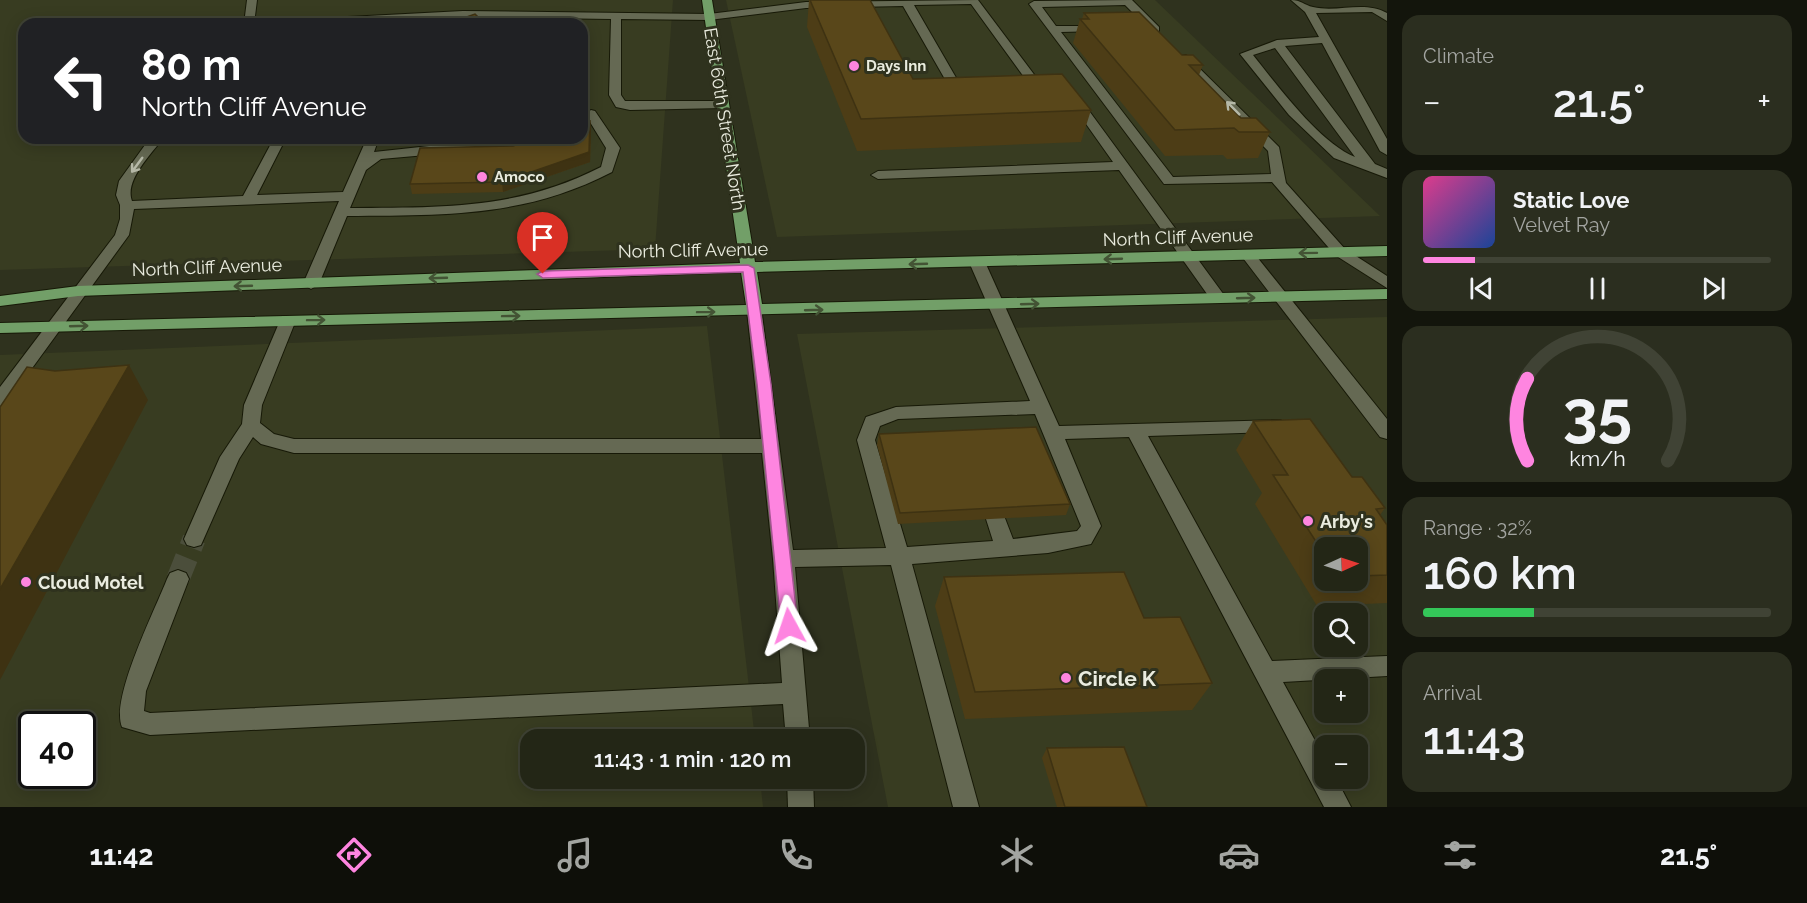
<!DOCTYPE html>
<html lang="en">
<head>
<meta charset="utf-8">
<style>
  :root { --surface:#232616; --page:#2b2e1f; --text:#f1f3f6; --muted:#a3a5a1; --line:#404335; --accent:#fe85e0 }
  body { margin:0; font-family:Raleway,sans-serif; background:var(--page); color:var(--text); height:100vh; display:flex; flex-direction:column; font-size:22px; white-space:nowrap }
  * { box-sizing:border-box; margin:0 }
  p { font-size:20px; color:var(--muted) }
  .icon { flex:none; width:33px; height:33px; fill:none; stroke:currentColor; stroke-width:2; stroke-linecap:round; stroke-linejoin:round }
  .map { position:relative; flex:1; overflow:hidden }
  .side { display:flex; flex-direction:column; gap:15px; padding:15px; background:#13150c; width:420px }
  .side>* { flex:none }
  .banner { position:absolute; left:18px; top:18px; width:570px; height:126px; border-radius:18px; box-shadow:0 3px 15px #0003,0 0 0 2px var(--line); background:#202124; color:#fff; overflow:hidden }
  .needle { width:39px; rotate:87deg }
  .controls { position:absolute; left:1314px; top:537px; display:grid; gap:12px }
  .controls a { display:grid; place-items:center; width:54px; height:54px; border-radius:12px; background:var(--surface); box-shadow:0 3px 15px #0003,0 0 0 2px var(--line); font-size:30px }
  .speed { position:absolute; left:18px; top:711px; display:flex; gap:12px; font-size:30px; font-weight:700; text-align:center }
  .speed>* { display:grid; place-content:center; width:78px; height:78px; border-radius:50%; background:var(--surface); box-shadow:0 3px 15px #0003,0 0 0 2px var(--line); line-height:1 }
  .speed .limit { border:3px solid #111; border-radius:9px; background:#fff; color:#111 }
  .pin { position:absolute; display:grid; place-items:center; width:51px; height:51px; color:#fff; margin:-62px -26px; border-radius:50% 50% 50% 0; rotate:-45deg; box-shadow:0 0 6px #0007 }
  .pin .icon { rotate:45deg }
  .me { position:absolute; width:66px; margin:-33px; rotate:355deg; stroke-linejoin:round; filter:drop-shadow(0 0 4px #0008) }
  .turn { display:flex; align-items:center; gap:21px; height:126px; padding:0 24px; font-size:27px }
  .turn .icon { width:78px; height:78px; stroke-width:2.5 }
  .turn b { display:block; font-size:42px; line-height:51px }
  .big { font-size:45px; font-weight:600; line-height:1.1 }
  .side .tile { flex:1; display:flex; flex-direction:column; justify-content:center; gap:9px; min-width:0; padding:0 21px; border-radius:18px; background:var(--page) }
  .side .dial { align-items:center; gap:0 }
  .dial svg { height:156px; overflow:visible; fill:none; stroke:var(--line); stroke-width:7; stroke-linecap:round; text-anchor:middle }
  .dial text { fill:var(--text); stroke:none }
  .song { display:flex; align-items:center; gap:18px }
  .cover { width:72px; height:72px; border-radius:9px; background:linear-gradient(135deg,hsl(330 70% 55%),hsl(220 70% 35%)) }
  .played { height:6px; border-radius:3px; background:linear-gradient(90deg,var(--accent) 15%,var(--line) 15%) }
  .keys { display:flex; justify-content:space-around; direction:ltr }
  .heat { display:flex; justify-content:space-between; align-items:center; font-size:33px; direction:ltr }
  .charge { height:9px; border-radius:4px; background:linear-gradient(90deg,#34c759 32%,var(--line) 0) }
  .trip { position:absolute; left:520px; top:729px; width:345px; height:60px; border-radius:18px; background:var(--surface); box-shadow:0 3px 15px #0003,0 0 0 2px var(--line); font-weight:600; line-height:60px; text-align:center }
  .tab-bar { display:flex; height:96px; justify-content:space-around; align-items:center; background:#0e0f09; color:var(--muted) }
  .tab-bar .icon { width:42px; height:42px }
  .tab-bar .active { color:var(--accent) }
  .tab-bar b { font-size:27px; color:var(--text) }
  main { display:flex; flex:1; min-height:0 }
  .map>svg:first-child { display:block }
</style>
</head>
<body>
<main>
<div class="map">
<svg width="1387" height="807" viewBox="0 0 1387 807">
  <rect width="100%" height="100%" fill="#2f321e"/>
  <g fill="#383c21" fill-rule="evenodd">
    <path d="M0 0H673L655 249 0 270ZM24 24H582V138H24Z"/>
    <polygon points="726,0 1155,0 1380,216 777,237"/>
    <path d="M1387 317V807H888L797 334ZM1324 548H1358V580H1324ZM1324 614H1358V646H1324ZM1324 680H1358V712H1324ZM1324 746H1358V778H1324Z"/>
    <path d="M707 326 755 739 531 740V778L760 779 763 807H0V355ZM32 724H82V776H32Z"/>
  </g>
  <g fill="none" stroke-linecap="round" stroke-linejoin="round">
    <polyline stroke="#4b4e3b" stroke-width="23" stroke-dasharray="23 11" stroke-linecap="butt" points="178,579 194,539"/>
    <g stroke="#171907" stroke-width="2">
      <g id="minor">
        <polygon points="247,0 257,0 254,24 244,24"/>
        <polygon points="978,0 1045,89 1045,95 1037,95 971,4 914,5 962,88 972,92 966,96 954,95 903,6 806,8 709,20 621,19 621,95 625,101 727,101 729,104 723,108 630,110 616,107 609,95 611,19 463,17 332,24 266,24 271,21 463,11 709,14 806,2"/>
        <polygon points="1132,0 1159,27 1159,31 1151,31 1125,5 1042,7 1056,26 1105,26 1105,30 1101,31 1061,32 1173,177 1271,174 1268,151 1176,57 1186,55 1279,147 1286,183 1345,249 1387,276 1387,288 1335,255 1272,182 1164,184 1029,4 1034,1"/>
        <path d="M1291 0C1301 0 1304 5 1313 7 1338 13 1364 0 1387 13V21L1372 12 1316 13 1387 139V155L1380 151 1322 43 1285 46 1375 164 1387 169V178L1334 158 1289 115 1240 54 1277 40 1319 37 1305 12ZM1275 48 1355 157C1319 142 1278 86 1253 55Z"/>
        <polygon points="1069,100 1087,108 1224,295 1226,298 1224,301 1212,301 1119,170 878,179 871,175 878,171 1113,162 1079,114 1065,107 1065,101"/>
        <path d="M591 110 595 111 620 148 612 172C523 218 444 215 347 216L319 284 311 289 303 284 339 201 134 209 129 235 6 404 0 406V387L115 235 120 219V205L116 195 119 181 150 138H163C152 154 124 180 132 201L243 196 274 138H286L257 195 343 192 367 138H379L374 152 503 138H528L527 141 483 150 381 159 366 170 350 208C442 207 517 210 601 167L606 148 585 114Z"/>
        <polygon points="1248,250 1253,252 1387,419 1387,439 1380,437 1243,258 1240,255"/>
        <path d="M977 257 985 262 1059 426 1281 420 1283 425 1281 430 1274 432 1148 436 1272 661 1387 656V676L1283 682 1324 757V778H1336L1351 807H1324L1129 437 1065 439 1101 526 1091 544 1048 553 912 564 979 807H953L891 565 795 567 810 740H786L783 704 150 735 122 727C110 699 155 610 167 579L170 573 178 570 186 573 189 579 146 691 144 711 150 713 782 683 773 559 762 453H294L261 444 253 437 239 459 201 545 194 547 187 545 184 539 220 457 242 424 244 405 282 316H294L296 320 262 405 260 423 274 434 294 439H761L747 311 755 306 761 307 793 550 886 548 857 440 866 417 896 407 1030 401 969 262ZM1035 414 1081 526 1077 531 1013 539 1003 513 996 511 989 513 986 519 993 541 907 547 875 440 880 426 898 419Z"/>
        <polygon points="787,778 813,778 814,807 788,807"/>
      </g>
    </g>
    <g stroke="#171907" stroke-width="2">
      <polygon id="major" points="702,0 712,0 755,262 1387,246 1387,256 757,272 762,304 1387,289 1387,299 0,333 0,323 746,305 741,272 78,296 0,306 0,296 78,286 740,263"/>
    </g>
    <use href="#minor" fill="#656953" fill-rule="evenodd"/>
    <use href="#major" fill="#729f68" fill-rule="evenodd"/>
  </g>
  <g fill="#4d3d16" fill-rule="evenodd">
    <polygon points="809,0 870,0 913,79 1091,110 1081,142 857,151 807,27"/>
    <polygon points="1084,13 1203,65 1199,75 1241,118 1270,132 1258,158 1227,159 1223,155 1165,156 1073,43 1080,19 1082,19"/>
    <polygon points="591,131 590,162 503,192 412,194 410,184 513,146"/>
    <polygon points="174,138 230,138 227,144 177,145"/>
    <path d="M1253 421 1352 477 1385 508 1380 515 1387 525V603L1317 606 1255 504 1262 493 1236 450ZM1324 548H1358V580H1324Z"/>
    <polygon points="879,434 1070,504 1066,515 898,524 877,445"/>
    <polygon points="944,577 1144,618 1212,683 1192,710 965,719 935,606"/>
    <polygon points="1047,748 1147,807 1057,807 1042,758"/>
  </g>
  <g fill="#3e3212">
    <polygon points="590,121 591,131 590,162 503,192 502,182"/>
    <polygon points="225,138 230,138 227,144"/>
    <polygon points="129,365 148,400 0,680 0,589"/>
  </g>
  <g fill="#59471a" stroke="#3e3212" stroke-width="1.5">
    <polygon points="810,0 870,0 913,79 1062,74 1091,110 861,119"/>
    <polygon points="1139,12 1182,55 1193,55 1203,65 1189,65 1241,118 1256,118 1270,132 1239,132 1234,128 1175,130 1080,19 1089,19 1084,13"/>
    <polygon points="475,14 485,24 446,24"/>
    <polygon points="590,121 589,152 502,182 410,184 420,148 513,146 537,138 582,138 582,124"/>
    <polygon points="129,365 0,589 0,407 27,367 55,371"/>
    <polygon points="1310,419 1352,477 1362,477 1385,508 1376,509 1387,525 1387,575 1358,576 1358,548 1324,548 1324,554 1273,475 1288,475 1253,421"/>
    <polygon points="1036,427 1070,504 900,513 879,434"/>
    <polygon points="1124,572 1144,618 1180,617 1212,683 975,692 944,577"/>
    <polygon points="1124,747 1147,807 1065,807 1047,748"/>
  </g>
  <defs><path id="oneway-shaft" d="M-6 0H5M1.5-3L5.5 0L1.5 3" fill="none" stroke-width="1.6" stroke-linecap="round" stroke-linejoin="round" transform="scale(1.5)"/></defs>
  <g stroke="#b5b8a7">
    <use href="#oneway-shaft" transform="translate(1233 108) rotate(-135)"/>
    <use href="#oneway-shaft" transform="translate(137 165) rotate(126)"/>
  </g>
  <g stroke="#435334">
    <use href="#oneway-shaft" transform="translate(1308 253) rotate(179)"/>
    <use href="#oneway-shaft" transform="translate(1113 259) rotate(178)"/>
    <use href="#oneway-shaft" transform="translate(918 264) rotate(178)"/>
    <use href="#oneway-shaft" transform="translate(438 278) rotate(178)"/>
    <use href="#oneway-shaft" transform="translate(243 286) rotate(178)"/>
    <use href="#oneway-shaft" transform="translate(1246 298) rotate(-2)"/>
    <use href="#oneway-shaft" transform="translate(1030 304) rotate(-2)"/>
    <use href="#oneway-shaft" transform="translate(814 310) rotate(-2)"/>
    <use href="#oneway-shaft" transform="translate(706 312) rotate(-1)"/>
    <use href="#oneway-shaft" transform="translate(511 316) rotate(-1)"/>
    <use href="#oneway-shaft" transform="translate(316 320) rotate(-1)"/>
    <use href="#oneway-shaft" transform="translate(79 326) rotate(-2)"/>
  </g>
  <polygon fill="#fe85e0" stroke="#a55692" stroke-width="1.5" points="748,265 754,268 771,384 798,626 795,631 789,633 783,631 781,626 757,384 743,272 543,278 537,274 543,271"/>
  <g fill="#fe85e0" stroke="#2f321e" stroke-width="2">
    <circle cx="854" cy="66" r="6"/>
    <circle cx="482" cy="177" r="6"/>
    <circle cx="1308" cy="521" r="6"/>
    <circle cx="26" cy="582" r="6"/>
    <circle cx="1066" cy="678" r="6"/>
  </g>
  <g text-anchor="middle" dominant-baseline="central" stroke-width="6" stroke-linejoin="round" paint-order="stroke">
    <g font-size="15" font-weight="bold" fill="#eaecdf" stroke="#2f321e" text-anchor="start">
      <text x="866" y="66">Days Inn</text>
      <text x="494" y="177">Amoco</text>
    </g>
    <g font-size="18" fill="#eaecdf" stroke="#2f321e">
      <text transform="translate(725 119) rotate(81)">East 60th Street North</text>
      <text transform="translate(1178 237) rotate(-2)">North Cliff Avenue</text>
      <text transform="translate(693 250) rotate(-1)">North Cliff Avenue</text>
      <text transform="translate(207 267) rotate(-2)">North Cliff Avenue</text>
    </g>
    <g font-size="18" font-weight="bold" fill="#eaecdf" stroke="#2f321e" text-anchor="start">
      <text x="1320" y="521">Arby's</text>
      <text x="38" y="582">Cloud Motel</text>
    </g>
    <g font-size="21" font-weight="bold" fill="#eaecdf" stroke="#2f321e" text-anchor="start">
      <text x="1078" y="678">Circle K</text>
    </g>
  </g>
</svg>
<div class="controls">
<a><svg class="needle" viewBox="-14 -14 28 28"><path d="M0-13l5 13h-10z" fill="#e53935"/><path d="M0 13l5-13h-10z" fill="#a3a5a1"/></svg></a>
<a><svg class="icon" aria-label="search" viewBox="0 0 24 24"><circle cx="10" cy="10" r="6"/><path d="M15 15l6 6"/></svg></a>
<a>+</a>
<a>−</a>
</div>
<div class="speed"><div class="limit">40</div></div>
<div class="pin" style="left:543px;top:274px;background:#d93025"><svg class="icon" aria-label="arrive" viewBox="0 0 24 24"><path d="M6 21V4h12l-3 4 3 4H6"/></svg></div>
<svg class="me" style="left:789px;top:626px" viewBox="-20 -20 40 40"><path d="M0-17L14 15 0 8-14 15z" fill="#fe85e0" stroke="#fff" stroke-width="4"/></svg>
<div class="trip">11:43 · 1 min · 120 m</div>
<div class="banner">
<div class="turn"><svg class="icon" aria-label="left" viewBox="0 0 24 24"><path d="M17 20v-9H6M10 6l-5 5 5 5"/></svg><div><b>80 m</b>North Cliff Avenue</div></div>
</div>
</div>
<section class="side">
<div class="tile"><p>Climate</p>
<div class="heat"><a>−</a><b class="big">21.5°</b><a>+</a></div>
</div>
<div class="tile">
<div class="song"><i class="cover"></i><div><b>Static Love</b><p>Velvet Ray</p></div></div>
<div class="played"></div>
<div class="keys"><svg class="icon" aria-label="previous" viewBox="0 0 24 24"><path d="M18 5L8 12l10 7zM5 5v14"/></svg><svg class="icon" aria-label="pause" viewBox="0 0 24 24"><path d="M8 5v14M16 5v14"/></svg><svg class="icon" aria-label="next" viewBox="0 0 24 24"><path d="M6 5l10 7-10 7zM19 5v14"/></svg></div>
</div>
<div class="tile dial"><svg viewBox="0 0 100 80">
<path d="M14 69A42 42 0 1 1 86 69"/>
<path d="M14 69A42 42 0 0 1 14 27" stroke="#fe85e0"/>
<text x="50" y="56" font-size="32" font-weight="700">35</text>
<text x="50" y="72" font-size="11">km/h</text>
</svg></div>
<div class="tile"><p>Range · 32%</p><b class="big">160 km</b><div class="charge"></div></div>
<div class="tile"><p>Arrival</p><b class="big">11:43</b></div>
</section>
</main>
<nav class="tab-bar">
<b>11:42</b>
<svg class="icon active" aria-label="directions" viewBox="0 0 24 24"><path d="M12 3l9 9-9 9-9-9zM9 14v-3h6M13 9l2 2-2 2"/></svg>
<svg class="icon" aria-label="music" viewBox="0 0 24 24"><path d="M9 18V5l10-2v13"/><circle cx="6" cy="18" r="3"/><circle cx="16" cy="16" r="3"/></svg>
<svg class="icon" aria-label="phone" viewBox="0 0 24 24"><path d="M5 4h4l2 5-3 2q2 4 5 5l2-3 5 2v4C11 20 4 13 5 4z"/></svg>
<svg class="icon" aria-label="climate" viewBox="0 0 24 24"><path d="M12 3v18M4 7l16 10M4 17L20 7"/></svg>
<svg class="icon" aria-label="car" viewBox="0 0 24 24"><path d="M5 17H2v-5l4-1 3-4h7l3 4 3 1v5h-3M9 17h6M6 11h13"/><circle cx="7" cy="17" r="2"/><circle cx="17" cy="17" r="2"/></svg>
<svg class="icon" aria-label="filters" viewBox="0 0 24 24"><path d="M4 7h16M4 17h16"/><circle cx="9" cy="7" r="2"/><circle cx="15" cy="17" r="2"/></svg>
<b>21.5°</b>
</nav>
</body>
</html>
